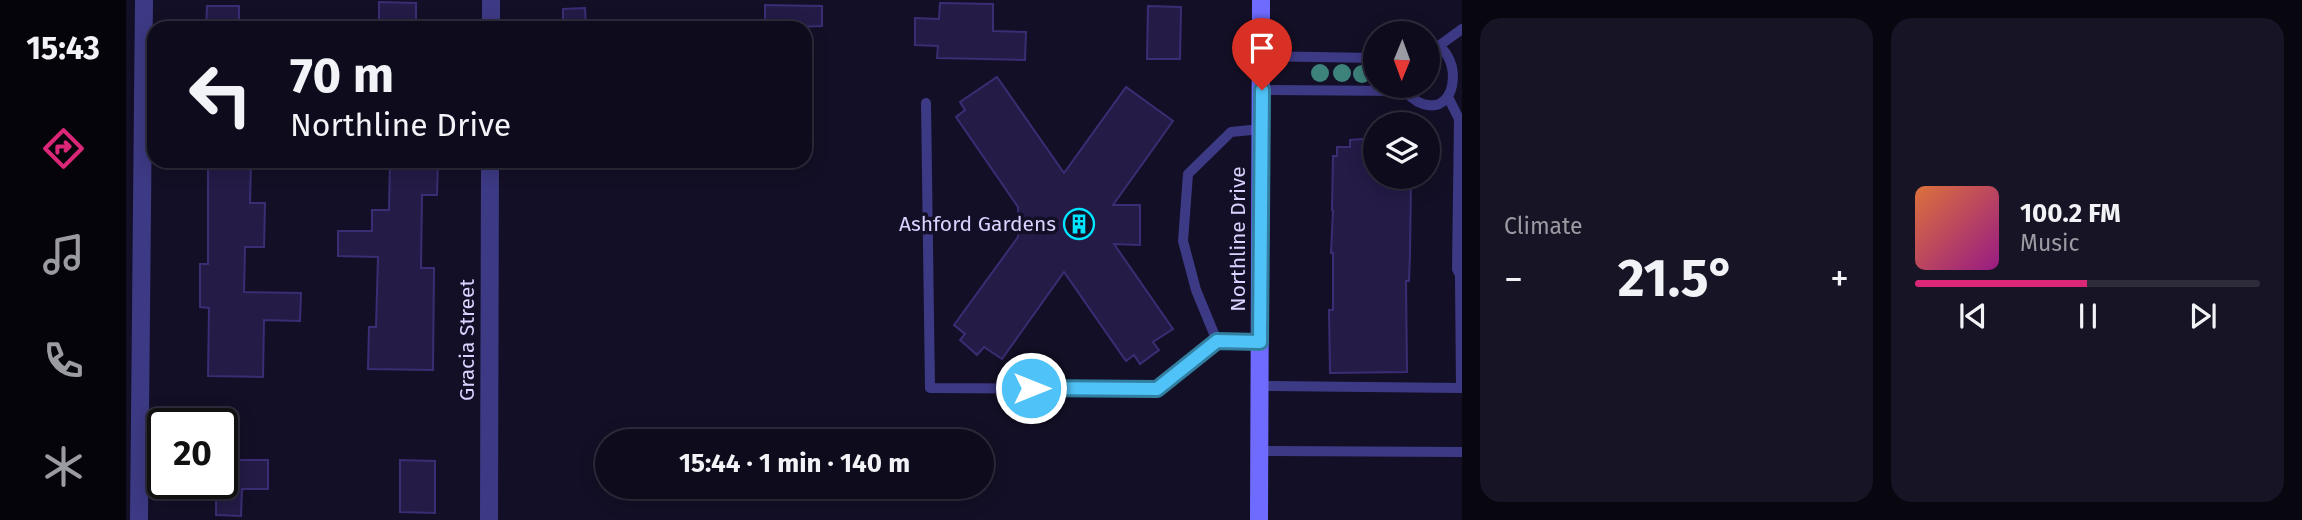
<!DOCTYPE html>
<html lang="en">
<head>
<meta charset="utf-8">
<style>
  :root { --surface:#0e0b1c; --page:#171425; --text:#f1f3f6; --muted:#9b9ba3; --line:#2e2b3b; --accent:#db2777 }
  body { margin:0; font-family:"Fira Sans",sans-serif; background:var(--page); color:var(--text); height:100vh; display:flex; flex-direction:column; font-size:26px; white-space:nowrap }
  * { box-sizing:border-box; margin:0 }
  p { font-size:23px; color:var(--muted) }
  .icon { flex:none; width:38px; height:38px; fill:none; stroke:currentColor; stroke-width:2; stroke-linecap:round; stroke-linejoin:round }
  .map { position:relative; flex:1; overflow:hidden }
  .side { display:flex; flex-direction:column; gap:18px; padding:18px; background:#08060f; width:840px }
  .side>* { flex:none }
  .banner { position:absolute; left:21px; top:21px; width:665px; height:147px; border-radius:21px; box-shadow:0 4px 18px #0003,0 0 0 2px var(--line); background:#0e0b1c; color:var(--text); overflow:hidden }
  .needle { width:46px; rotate:181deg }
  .buttons { position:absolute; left:1237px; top:21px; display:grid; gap:14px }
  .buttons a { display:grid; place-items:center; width:77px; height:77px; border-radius:50%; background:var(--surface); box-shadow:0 4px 18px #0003,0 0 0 2px var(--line); font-size:35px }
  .speed { position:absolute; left:21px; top:408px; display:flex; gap:14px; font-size:35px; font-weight:700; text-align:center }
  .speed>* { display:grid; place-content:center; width:91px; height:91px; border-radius:50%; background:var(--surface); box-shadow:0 4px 18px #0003,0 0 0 2px var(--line); line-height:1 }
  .speed .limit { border:4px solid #111; border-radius:10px; background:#fff; color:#111 }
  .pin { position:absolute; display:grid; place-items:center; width:60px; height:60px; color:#fff; margin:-72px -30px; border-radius:50% 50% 50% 0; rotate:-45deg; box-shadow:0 0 7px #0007 }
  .pin .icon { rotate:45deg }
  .me { position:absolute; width:77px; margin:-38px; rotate:90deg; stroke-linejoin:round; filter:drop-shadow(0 0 5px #0008) }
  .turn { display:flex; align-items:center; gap:24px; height:147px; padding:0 28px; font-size:32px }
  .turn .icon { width:91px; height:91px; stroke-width:2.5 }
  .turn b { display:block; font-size:49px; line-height:60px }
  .big { font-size:52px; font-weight:700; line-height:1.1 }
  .side .card { flex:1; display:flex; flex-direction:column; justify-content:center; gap:10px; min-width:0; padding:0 24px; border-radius:21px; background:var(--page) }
  .song { display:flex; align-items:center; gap:21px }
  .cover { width:84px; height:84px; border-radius:10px; background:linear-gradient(135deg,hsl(20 70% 55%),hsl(310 70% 35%)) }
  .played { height:7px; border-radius:4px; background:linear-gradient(90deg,var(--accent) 50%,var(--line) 50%) }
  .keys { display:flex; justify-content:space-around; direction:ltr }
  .heat { display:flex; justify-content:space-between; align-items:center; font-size:38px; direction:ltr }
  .side .tiles { flex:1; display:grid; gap:18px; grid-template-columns:repeat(2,1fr) }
  .trip { position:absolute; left:469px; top:429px; width:399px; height:70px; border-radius:35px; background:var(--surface); box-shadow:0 4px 18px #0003,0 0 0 2px var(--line); font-weight:700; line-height:70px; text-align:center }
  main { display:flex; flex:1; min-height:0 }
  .tabs { display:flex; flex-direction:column; width:126px; justify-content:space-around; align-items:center; background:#06040b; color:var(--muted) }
  .tabs .icon { width:49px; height:49px }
  .tabs .active { color:var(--accent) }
  .tabs b { font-size:32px; color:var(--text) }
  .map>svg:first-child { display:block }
</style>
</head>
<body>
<main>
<nav class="tabs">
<b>15:43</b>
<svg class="icon active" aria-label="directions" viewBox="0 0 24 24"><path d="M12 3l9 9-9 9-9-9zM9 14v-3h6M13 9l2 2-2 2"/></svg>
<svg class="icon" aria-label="music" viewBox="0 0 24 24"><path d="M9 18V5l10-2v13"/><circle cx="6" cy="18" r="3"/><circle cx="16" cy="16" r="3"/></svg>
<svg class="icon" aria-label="phone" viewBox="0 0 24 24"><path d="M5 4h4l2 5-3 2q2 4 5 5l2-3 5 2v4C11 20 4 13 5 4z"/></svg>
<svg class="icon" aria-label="climate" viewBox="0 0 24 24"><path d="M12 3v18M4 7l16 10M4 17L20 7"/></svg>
</nav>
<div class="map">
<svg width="1336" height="520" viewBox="0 0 1336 520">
  <rect width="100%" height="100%" fill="#130f26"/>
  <g fill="#241b47" stroke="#3b2d73" stroke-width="2">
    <polygon points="253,2 290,3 290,28 253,28"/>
    <polygon points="814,3 867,4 867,31 900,32 899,60 811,58 812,46 789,45 789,18 813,19"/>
    <polygon points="639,5 696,6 696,26 639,28"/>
    <polygon points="81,6 113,6 113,28 80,28"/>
    <polygon points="1022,6 1055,7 1054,59 1021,59"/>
    <polygon points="459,8 460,28 437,28 437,9"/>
    <polygon points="871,77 938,173 1000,87 1047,121 987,205 1014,205 1014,245 988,244 1047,329 1027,342 1033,350 1014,364 1008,355 1000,361 938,272 876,359 858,347 851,355 834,340 839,334 828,325 892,237 892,207 830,117 839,110 834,102"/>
    <polygon points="1250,138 1250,177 1268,177 1268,182 1285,182 1284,254 1283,281 1280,281 1281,372 1204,373 1203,310 1207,310 1207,253 1205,253 1207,211 1206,210 1207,156 1211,156 1211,147 1224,147 1224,140"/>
    <polygon points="82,161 125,161 124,203 139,203 138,247 119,247 118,292 175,293 174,321 138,320 137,377 82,376 83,308 74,307 74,264 82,264"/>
    <polygon points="264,161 312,161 311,195 296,195 295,268 308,268 307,370 242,369 243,327 250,327 252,257 212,256 212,231 246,231 246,210 263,210"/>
    <polygon points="96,460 142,460 142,489 116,489 115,516 90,515 90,483 96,483"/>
    <polygon points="274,460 309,461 309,513 274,512"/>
  </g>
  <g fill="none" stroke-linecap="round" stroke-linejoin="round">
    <g stroke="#3d3a85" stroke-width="10">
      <polyline points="1314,45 1336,29"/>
      <polyline points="1136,56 1250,58"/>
      <path d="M1277 86C1281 94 1288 101 1297 104 1336 116 1336 44 1302 44"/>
      <polyline points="1136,90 1280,91"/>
      <polyline points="1323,99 1333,119 1331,269 1336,279"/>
      <polyline points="800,103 804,388 1031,389 1091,341"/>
      <polyline points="1134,342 1091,341 1070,290 1057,241 1062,174 1105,132 1135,129"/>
      <polyline points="1134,386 1335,388 1334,278"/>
      <polyline points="1133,451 1336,452"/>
    </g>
    <g stroke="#3d3a85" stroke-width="18">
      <polyline points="365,28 365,0"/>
      <polyline points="13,520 18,0"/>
      <polyline points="363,520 364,161"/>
    </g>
    <polyline stroke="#6f6bff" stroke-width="18" points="1133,520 1135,0"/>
  </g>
  <g fill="#3d827b">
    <circle cx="1194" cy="73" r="9"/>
    <circle cx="1216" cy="73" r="9"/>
    <circle cx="1236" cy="74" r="9"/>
  </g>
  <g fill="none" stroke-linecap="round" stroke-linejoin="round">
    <g stroke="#337fa1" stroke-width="18">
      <polyline id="route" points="905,388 1031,389 1091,341 1134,342 1136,90"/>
    </g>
    <use href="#route" stroke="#4fc3f7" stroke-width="12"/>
  </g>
  <defs>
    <g id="building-ring" transform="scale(1.575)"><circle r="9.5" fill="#130f26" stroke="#00e5ff" stroke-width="1.5"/><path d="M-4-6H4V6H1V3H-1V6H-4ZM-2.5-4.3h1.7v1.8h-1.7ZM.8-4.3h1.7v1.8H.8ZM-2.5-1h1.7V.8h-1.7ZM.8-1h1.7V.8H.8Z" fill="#00e5ff"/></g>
  </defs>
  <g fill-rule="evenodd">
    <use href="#building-ring" x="953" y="224"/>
  </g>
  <g text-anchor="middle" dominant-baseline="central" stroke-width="7" stroke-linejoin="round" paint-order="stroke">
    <g font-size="21" fill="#d9d4ff" stroke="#130f26" text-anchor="end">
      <text x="930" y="224">Ashford Gardens</text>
    </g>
    <g font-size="21" fill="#d9d4ff" stroke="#130f26">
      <text transform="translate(1112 239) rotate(-90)">Northline Drive</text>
      <text transform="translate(341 340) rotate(-90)">Gracia Street</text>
    </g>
  </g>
</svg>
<div class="buttons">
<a><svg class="needle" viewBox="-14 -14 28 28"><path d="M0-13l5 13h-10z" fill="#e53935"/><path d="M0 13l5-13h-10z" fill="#9b9ba3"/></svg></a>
<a><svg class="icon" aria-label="layers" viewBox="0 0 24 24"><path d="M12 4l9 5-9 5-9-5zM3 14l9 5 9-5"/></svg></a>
</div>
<div class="speed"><div class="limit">20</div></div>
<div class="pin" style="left:1136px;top:90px;background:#d93025"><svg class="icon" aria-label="arrive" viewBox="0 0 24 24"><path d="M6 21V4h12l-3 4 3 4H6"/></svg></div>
<svg class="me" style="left:905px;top:388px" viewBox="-20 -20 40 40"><circle r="17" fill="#4fc3f7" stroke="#fff" stroke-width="3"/><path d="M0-11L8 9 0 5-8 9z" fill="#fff"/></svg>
<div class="trip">15:44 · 1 min · 140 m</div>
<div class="banner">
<div class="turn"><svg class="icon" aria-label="left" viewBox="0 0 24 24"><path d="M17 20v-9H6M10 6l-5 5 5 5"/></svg><div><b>70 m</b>Northline Drive</div></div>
</div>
</div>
<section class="side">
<div class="tiles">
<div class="card"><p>Climate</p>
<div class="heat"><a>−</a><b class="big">21.5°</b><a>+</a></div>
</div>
<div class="card">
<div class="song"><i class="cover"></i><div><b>100.2 FM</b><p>Music</p></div></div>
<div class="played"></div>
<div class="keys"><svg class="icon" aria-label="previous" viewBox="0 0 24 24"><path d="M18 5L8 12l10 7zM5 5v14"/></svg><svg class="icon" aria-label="pause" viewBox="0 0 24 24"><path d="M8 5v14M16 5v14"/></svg><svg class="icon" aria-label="next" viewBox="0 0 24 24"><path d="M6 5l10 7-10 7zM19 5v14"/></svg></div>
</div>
</div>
</section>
</main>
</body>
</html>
